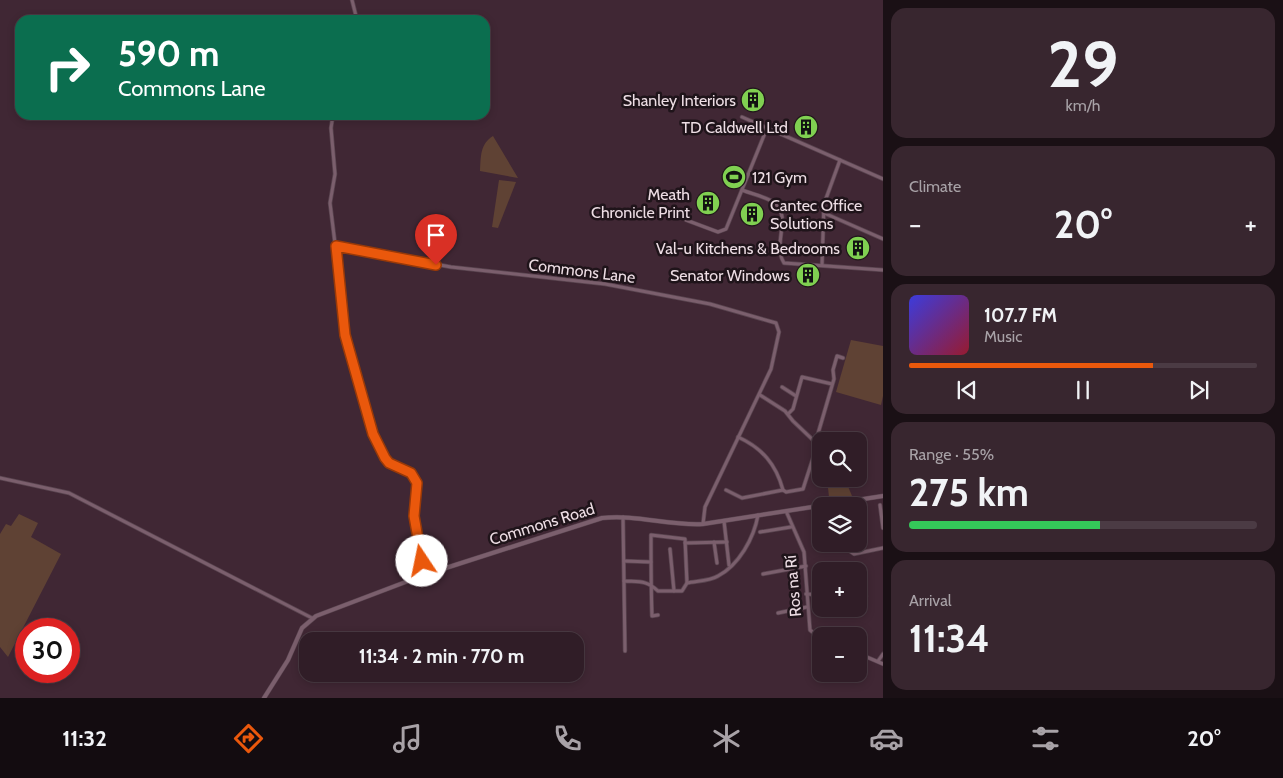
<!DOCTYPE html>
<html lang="en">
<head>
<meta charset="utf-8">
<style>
  :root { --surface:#301d27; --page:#38262f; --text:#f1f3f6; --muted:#a8a2a7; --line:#4b3b44; --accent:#ea580c }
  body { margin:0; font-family:Cabin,sans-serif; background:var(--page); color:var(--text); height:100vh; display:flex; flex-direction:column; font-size:19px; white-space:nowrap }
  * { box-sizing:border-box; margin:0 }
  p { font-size:16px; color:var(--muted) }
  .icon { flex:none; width:28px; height:28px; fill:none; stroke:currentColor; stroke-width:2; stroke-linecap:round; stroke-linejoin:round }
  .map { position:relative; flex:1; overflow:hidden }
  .drawer { display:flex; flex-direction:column; gap:8px; padding:8px; background:#1a1015; width:400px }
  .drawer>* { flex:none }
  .hud { position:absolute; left:15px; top:15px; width:475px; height:105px; border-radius:15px; box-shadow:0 2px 8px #0003,0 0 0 1px var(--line); background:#0b6e4f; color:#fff; overflow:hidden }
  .fabs { position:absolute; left:812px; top:432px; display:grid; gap:10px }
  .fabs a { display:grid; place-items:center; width:55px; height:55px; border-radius:10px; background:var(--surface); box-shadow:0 2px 8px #0003,0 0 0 1px var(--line); font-size:25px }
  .speed { position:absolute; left:15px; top:618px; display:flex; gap:10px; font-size:25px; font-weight:700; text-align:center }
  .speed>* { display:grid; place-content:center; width:65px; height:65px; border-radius:50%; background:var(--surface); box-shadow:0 2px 8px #0003,0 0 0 1px var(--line); line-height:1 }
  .speed .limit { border:8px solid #d22; background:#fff; color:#111 }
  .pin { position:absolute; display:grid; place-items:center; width:42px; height:42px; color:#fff; margin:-51px -21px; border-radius:50% 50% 50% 0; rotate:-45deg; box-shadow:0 0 5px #0007 }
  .pin .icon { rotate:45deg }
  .me { position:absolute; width:55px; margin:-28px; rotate:349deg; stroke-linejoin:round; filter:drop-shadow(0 0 4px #0008) }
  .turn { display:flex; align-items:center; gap:18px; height:105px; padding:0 20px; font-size:22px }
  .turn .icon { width:65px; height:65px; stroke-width:2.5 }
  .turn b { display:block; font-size:35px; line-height:42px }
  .big { font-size:38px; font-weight:700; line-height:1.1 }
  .drawer .card { flex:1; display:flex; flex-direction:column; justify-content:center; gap:8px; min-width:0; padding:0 18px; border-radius:15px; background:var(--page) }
  .drawer .dial { align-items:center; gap:0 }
  .dial b { font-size:65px; line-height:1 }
  .song { display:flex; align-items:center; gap:15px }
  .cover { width:60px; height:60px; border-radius:8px; background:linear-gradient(135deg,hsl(240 70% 55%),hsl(350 70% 35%)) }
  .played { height:5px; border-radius:2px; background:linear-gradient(90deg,var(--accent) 70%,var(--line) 70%) }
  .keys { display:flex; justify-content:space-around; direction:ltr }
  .heat { display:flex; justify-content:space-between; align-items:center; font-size:28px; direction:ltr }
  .charge { height:8px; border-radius:4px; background:linear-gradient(90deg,#34c759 55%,var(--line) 0) }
  .trip { position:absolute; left:299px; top:632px; width:285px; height:50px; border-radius:15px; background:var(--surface); box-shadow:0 2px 8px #0003,0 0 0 1px var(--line); font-weight:700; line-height:50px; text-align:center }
  .tabs { display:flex; height:80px; justify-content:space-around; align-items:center; background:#130c10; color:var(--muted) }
  .tabs .icon { width:35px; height:35px }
  .tabs .active { color:var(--accent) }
  .tabs b { font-size:22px; color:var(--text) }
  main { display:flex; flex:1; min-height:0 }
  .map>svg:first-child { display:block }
</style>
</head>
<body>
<main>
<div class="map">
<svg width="883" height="698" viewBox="0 0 883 698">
  <rect width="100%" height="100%" fill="#402734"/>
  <g fill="#5f4234">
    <path d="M493 136 518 178 480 171C481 156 480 144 493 136Z"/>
    <polygon points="499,180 516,182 498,228 492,227"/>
    <polygon points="851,340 883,346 883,396 881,405 836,392"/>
    <polygon points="827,479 845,479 852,496 832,500 829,497"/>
    <polygon points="19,514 38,523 31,537 61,554 8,657 0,647 0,534 6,524 11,526"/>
  </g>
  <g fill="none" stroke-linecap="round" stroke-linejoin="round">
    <g stroke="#5a4550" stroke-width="4.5">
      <g id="minor">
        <polyline points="352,0 357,20"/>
        <polyline points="333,115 331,128 335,174 330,203 348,349 373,434 381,452 389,463 411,473 416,478 414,516 424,575"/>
        <polyline points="742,117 883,179"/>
        <path d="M742 190C752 194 767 197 775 203 792 217 772 245 784 263L883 270"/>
        <polyline points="824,213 883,239"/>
        <polyline points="686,220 718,232 726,229 767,128"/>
        <polyline points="336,246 451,267 605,284 710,304 776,323 779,332 771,369 705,507 703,524"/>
        <polyline points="822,265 824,204 840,160"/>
        <polyline points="782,387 796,396"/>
        <polyline points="760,395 785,411 793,421 813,440"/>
        <polyline points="788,414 793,409 802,377 832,384"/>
        <path d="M738 437C762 448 776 464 783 490"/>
        <polyline points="0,478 69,493 312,618"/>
        <polyline points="726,490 742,498 783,490 786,492 803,489 815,452 813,440 817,437 834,379 833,370 837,356 843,358"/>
        <polyline points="880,505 883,528"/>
        <polyline points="786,511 804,552 810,630 816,635 841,636"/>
        <polyline points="623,517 625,651"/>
        <polyline points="724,521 729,565"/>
        <polyline points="760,532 791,527"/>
        <polyline points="714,542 717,563"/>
        <polyline points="685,543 727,542"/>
        <polyline points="847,544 848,550 854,554 883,548"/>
        <polyline points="670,549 674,591"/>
        <polyline points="624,561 651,562"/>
        <polyline points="763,574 806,566"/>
        <path d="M624 581C640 582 646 580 658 591H682L687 583 685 539 651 535C651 562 651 589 652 616L658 615"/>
        <path d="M687 583C696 581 710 581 718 576 739 565 754 538 758 515"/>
        <polyline points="806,594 821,595"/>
        <polyline points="859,595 866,596"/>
        <polyline points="778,613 807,607"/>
        <polyline points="862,655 883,664"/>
        <polyline points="878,661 883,654"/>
      </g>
    </g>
    <g stroke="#5a4550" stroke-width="5">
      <path id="tertiary" d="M264 698 288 660 302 628 316 616 424 575 602 518C636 514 669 526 703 524L883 496"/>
    </g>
    <use href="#minor" stroke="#7b5f6d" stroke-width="3"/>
    <use href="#tertiary" stroke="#7b5f6d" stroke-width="4"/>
  </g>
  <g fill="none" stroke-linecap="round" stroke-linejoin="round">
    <g stroke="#983908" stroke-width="12">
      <polyline id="route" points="422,561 414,516 417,483 411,473 389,463 385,458 373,434 345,335 336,246 436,265"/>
    </g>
    <use href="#route" stroke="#ea580c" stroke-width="9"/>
  </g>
  <defs>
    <g id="building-disc" transform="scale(1.25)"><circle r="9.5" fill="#80d051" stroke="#1f141a"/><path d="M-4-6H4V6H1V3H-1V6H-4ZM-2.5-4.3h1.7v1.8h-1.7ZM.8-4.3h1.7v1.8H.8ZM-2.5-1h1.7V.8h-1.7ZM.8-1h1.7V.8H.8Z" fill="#111"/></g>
    <g id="stadium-disc" transform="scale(1.25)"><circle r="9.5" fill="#80d051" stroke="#1f141a"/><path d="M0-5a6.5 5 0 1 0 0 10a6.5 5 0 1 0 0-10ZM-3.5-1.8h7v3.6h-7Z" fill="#111"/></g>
  </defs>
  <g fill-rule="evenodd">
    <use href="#building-disc" x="753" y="100"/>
    <use href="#building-disc" x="806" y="127"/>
    <use href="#stadium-disc" x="734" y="177"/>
    <use href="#building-disc" x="708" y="203"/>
    <use href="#building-disc" x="752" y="214"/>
    <use href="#building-disc" x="858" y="248"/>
    <use href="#building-disc" x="808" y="275"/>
  </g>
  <g text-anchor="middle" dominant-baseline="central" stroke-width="5" stroke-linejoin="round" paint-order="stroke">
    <g font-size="16" fill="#eddde4" stroke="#1f141a" text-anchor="end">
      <text x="736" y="100">Shanley Interiors</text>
      <text x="788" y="127">TD Caldwell Ltd</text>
      <text x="752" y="177" text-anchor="start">121 Gym</text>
      <text x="690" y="194">Meath<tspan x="690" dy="18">Chronicle Print</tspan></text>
      <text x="770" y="205" text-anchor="start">Cantec Office<tspan x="770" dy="18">Solutions</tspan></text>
      <text x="840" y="248">Val-u Kitchens &amp; Bedrooms</text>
      <text x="790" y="275">Senator Windows</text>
    </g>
    <g font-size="16" fill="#eddde4" stroke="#1f141a">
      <text transform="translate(582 271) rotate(7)">Commons Lane</text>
      <text transform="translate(542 524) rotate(-17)">Commons Road</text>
      <text transform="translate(793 586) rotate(-95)">Ros na Rí</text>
    </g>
  </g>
</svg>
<div class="fabs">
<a><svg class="icon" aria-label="search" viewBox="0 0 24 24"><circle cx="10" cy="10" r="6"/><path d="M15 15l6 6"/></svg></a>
<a><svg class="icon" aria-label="layers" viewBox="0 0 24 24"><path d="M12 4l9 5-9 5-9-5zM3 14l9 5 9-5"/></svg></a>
<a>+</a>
<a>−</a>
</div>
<div class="speed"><div class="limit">30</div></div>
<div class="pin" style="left:436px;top:265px;background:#d93025"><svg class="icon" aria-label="arrive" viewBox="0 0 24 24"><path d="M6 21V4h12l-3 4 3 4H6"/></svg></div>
<svg class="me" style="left:422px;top:561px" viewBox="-20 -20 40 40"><circle r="19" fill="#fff"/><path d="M0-13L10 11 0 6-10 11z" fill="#ea580c"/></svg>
<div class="trip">11:34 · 2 min · 770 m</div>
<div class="hud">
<div class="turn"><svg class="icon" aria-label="right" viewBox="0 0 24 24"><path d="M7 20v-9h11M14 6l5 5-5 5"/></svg><div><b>590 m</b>Commons Lane</div></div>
</div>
</div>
<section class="drawer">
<div class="card dial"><b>29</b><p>km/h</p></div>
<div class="card"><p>Climate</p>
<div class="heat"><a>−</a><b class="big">20°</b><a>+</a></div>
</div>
<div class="card">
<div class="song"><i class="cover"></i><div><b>107.7 FM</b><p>Music</p></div></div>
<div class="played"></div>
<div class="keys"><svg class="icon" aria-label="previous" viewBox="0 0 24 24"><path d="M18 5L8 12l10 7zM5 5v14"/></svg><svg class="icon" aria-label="pause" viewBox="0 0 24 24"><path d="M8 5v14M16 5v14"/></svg><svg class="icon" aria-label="next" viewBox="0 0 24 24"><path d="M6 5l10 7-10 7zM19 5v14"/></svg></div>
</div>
<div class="card"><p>Range · 55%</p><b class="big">275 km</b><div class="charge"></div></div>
<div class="card"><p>Arrival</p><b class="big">11:34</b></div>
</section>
</main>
<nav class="tabs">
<b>11:32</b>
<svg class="icon active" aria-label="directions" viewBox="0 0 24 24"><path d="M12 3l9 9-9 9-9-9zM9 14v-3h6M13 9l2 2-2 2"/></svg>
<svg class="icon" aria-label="music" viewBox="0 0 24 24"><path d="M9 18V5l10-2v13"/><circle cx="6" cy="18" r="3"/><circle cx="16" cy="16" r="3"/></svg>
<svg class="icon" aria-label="phone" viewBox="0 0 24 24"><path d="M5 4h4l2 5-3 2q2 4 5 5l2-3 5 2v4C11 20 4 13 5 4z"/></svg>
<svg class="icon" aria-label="climate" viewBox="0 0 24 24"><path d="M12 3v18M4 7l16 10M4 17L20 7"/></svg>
<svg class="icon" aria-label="car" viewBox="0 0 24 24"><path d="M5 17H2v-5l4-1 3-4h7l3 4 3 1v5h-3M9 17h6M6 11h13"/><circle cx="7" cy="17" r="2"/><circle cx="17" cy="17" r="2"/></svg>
<svg class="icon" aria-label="filters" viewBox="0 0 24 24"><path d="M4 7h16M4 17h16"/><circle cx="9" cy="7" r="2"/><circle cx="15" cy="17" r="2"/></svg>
<b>20°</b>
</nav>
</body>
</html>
